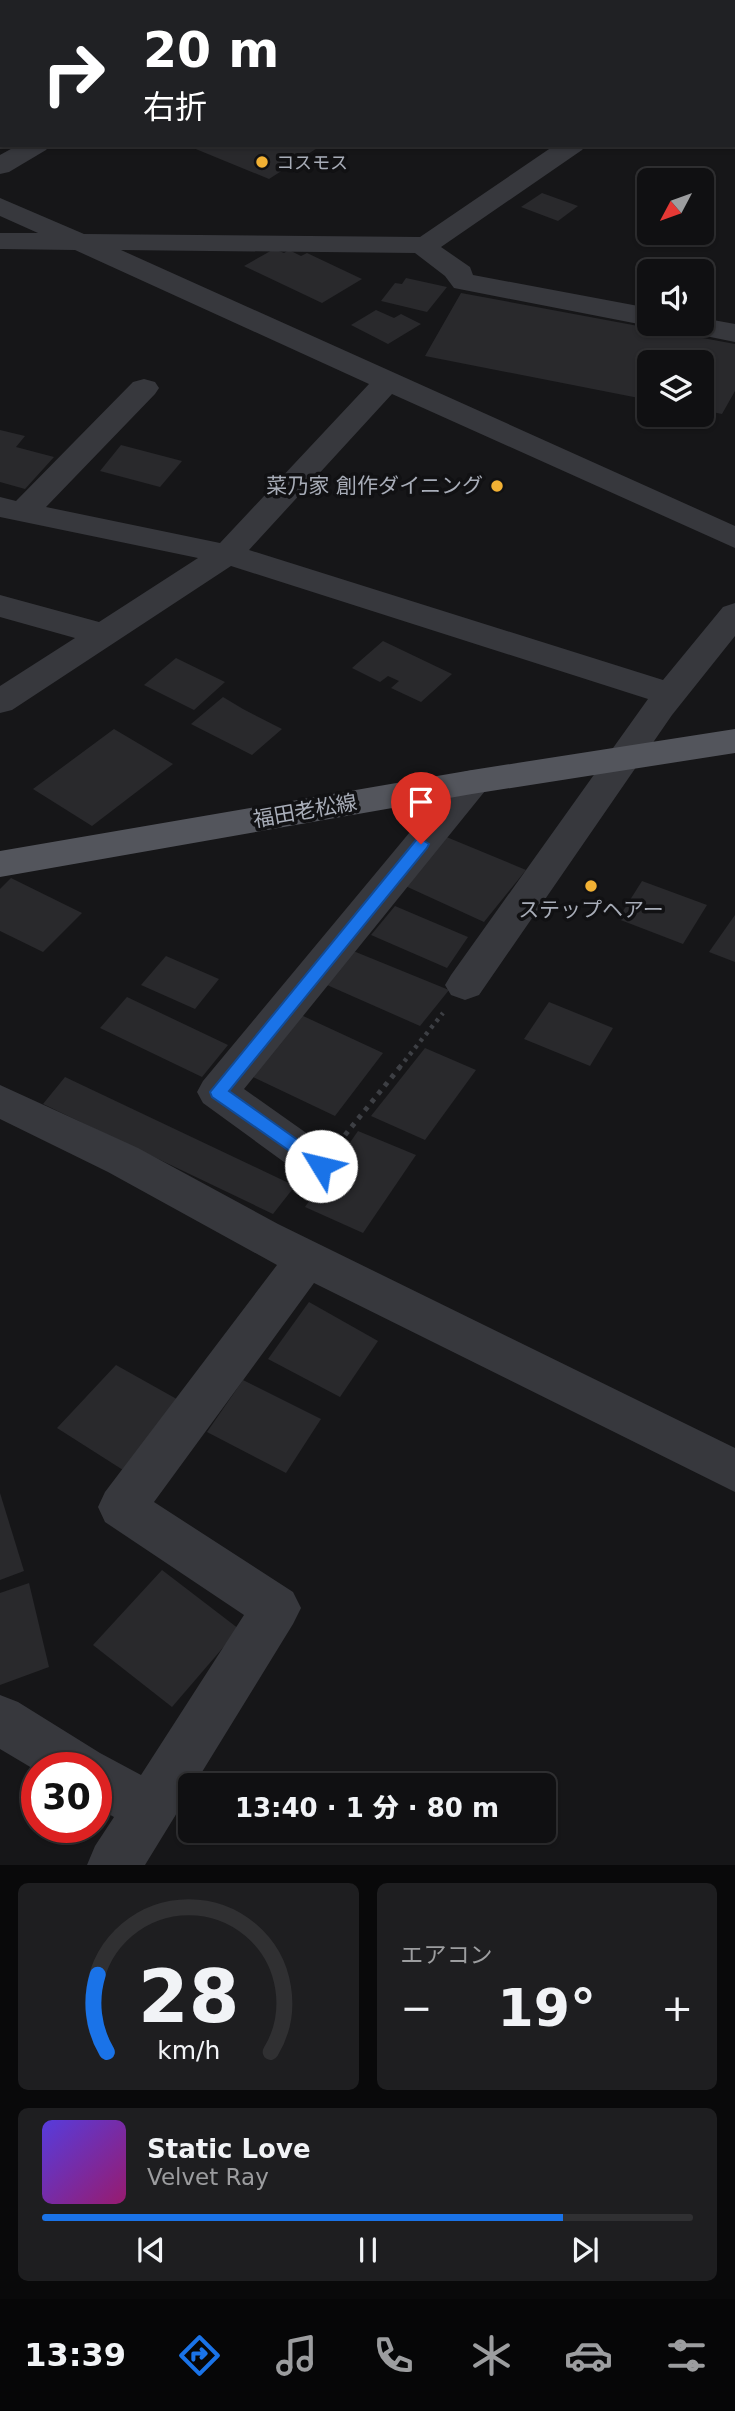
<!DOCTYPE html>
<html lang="ja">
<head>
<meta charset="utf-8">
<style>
  :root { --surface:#101012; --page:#1e1e20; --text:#f1f3f6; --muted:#9c9d9f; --line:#303032; --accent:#1a73e8 }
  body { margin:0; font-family:"DejaVu Sans","Noto Sans JP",sans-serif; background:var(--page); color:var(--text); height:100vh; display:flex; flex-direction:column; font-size:26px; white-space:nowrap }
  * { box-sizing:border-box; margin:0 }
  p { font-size:23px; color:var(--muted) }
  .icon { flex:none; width:38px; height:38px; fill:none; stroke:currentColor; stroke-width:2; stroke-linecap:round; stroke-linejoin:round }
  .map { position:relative; height:1865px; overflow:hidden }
  .details { display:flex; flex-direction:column; gap:18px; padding:18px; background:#09090a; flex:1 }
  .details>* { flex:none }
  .banner { position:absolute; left:0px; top:0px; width:735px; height:147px; box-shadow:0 2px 5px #0004,0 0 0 2px var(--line); background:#202124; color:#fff; overflow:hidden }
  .needle { width:46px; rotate:229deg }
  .tools { position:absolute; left:637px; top:168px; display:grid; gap:14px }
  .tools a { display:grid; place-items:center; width:77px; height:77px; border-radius:10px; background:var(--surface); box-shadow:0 2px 5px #0004,0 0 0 2px var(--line); font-size:35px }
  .speed { position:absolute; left:21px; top:1752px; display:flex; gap:14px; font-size:35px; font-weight:700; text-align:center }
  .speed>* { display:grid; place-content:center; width:91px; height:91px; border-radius:50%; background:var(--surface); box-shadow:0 2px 5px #0004,0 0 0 2px var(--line); line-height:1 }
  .speed .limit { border:10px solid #d22; background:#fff; color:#111 }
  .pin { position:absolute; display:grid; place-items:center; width:60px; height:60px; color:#fff; margin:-72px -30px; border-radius:50% 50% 50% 0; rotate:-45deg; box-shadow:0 0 7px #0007 }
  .pin .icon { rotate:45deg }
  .me { position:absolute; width:77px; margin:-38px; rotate:306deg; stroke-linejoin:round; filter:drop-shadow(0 0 5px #0008) }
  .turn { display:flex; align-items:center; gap:24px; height:147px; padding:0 28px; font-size:32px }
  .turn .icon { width:91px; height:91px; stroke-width:2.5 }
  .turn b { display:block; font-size:49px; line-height:60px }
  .big { font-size:52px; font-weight:800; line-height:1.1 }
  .details .widget { flex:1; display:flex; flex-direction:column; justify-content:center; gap:10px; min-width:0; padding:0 24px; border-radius:10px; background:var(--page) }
  .details .dial { align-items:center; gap:0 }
  .dial svg { height:182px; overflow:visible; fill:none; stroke:var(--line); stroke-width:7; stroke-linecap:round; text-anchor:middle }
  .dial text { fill:var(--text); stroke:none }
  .song { display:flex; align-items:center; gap:21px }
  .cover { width:84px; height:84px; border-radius:10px; background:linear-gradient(135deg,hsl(250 70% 55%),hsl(320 70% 35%)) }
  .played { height:7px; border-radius:4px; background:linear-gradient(90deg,var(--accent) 80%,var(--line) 80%) }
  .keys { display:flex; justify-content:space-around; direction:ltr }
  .heat { display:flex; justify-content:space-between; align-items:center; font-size:38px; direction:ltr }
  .details .tiles { flex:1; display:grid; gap:18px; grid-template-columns:1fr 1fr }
  .widget:last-child { grid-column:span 2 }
  .trip { position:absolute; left:178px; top:1773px; width:378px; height:70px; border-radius:10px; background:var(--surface); box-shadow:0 2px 5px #0004,0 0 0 2px var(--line); font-weight:800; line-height:70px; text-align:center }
  .tab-bar { display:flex; height:112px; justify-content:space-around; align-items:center; background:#060607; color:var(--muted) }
  .tab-bar .icon { width:49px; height:49px }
  .tab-bar .selected { color:var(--accent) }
  .tab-bar b { font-size:32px; color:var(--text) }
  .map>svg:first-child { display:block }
</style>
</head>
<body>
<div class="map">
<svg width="735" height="1865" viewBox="0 0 735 1865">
  <rect width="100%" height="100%" fill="#161618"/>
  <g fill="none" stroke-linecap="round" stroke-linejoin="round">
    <polygon fill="#2c353c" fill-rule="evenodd" points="735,26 735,32 733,33 733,27"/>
  </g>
  <g fill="#29292c">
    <polygon points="186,145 322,145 269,179"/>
    <polygon points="542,193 578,206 558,221 521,207"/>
    <polygon points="274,249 284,253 289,250 301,256 307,253 362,279 322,303 244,266"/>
    <polygon points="406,278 447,287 427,312 381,301 395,283 402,284"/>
    <polygon points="461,293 735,344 735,391 722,414 702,410 702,362 649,362 649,400 425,356"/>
    <polygon points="376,310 394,318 401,314 421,324 388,344 351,325"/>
    <polygon points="0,430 25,436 16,447 54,457 25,489 0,482"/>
    <polygon points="121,445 182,461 160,487 100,471"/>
    <polygon points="383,641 452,674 421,702 391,688 399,681 388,676 380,682 352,668"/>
    <polygon points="176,658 225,682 194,710 144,685"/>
    <polygon points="223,697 243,709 282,729 252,755 191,724"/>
    <polygon points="114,729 173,764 92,826 33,789"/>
    <polygon points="444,836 526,870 484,922 401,884"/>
    <polygon points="11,878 82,913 43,952 0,931 0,889"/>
    <polygon points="642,881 707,905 683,944 618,919"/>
    <polygon points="395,906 468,937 447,968 371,935"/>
    <polygon points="735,915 735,962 709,952"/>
    <polygon points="346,948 449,990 420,1026 318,981"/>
    <polygon points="166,956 219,979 195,1009 141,985"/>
    <polygon points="127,997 228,1045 202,1077 100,1028"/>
    <polygon points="549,1002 613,1028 590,1066 524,1039"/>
    <polygon points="301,1015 383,1053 335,1116 251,1076"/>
    <polygon points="425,1048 476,1070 425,1140 371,1116"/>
    <polygon points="65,1077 295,1186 273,1214 43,1104"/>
    <polygon points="358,1131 416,1155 363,1233 305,1207"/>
    <polygon points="309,1302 378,1341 340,1397 268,1359"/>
    <polygon points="116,1365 182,1402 123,1470 57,1428"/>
    <polygon points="243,1380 321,1419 286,1473 207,1432"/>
    <polygon points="0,1493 24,1571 0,1580"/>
    <polygon points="162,1570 239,1629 172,1707 93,1645"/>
    <polygon points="29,1583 49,1667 0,1685 0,1593"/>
  </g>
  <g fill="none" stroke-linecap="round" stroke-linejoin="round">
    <polyline stroke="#3d3f44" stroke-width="4.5" stroke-dasharray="3.5 5" stroke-linecap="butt" points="399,1068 443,1013"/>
    <polyline stroke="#3d3f44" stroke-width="5" stroke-dasharray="4.5 6" stroke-linecap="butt" points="345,1135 400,1067"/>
    <g fill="#37383d" fill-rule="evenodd">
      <polygon points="48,0 74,0 46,2"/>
      <polygon points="283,0 308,0 281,2"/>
      <polygon points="0,37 2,37 0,53"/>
      <rect x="733" y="83" width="2" height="15"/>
      <rect x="0" y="114" width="2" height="16"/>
      <polygon points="18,145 50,145 46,150 9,172 0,174 0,155"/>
      <polygon points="555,145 586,145 582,150 441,247 470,267 473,275 649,308 649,324 656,324 649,326 454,288 445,276 415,253 121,250 735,526 735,548 392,394 249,550 663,680 723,607 735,603 735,636 672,715 479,995 465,1000 451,995 445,985 451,975 648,699 231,566 12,710 0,713 0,686 75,638 0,617 0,595 99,622 198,558 0,517 0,497 16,501 133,382 144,379 155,382 159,388 155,394 46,507 220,543 369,384 75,250 0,249 0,233 38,233 0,216 0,198 84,234 420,237"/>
      <polygon points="702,318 735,324 735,342 676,330 672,324 702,324"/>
      <polygon points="472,770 485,773 490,782 485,791 244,1089 336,1154 342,1166 336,1178 321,1183 306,1178 203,1103 197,1092 203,1081 459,773"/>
      <polygon points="0,1085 138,1148 278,1224 735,1448 735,1492 314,1283 154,1502 293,1592 301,1608 293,1624 194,1785 191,1785 191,1790 145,1865 87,1865 95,1846 114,1817 96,1807 96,1768 37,1768 37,1771 0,1749 0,1695 18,1702 100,1753 141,1775 244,1615 105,1522 98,1507 105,1492 277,1265 108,1172 0,1119"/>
    </g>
    <polygon fill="#53555c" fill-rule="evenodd" points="735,729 735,753 472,794 0,877 0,851 472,770"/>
  </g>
  <polygon fill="#1a73e8" stroke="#114b97" stroke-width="2" points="421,839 429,844 427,848 229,1091 327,1161 329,1166 327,1171 321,1173 212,1097 210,1092 416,840"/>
  <g fill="#f2b134" stroke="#111113" stroke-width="2.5">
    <circle cx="262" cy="162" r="7"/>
    <circle cx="497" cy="486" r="7"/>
    <circle cx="591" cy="886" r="7"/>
  </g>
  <g text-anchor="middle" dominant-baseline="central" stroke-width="7" stroke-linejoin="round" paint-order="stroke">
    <g font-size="18" fill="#a8adb8" stroke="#111113" text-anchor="start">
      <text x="276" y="162">コスモス</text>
    </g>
    <g font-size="21" fill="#a8adb8" stroke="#111113" text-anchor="end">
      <text x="483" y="486">菜乃家 創作ダイニング</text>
      <text x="591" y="910" text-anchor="middle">ステップヘアー</text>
    </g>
    <g font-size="21" fill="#a8adb8" stroke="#111113">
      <text transform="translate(305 811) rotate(-10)">福田老松線</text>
    </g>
  </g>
</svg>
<div class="tools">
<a><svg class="needle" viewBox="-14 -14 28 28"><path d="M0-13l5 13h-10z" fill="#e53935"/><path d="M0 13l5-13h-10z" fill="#9c9d9f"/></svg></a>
<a><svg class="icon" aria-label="sound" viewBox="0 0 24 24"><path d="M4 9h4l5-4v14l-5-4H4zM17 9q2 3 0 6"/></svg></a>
<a><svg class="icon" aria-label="layers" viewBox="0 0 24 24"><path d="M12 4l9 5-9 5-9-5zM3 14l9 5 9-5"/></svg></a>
</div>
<div class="speed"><div class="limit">30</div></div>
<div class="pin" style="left:421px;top:844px;background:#d93025"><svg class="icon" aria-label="arrive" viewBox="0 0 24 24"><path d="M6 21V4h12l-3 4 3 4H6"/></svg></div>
<svg class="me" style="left:321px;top:1166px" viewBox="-20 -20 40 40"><circle r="19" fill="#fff"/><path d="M0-13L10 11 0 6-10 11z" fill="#1a73e8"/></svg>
<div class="trip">13:40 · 1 分 · 80 m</div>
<div class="banner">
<div class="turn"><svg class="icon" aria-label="right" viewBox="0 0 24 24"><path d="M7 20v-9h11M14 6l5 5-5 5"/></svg><div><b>20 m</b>右折</div></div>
</div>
</div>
<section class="details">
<div class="tiles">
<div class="widget dial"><svg viewBox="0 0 100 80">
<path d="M14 69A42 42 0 1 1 86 69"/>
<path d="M14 69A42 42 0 0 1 10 35" stroke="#1a73e8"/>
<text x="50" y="56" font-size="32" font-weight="700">28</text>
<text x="50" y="72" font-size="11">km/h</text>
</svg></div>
<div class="widget"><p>エアコン</p>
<div class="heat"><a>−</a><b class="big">19°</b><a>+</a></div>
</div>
<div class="widget">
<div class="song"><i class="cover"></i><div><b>Static Love</b><p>Velvet Ray</p></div></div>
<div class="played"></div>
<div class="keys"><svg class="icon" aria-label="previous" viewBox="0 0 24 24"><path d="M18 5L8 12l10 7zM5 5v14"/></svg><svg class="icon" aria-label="pause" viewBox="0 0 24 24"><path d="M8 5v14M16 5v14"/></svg><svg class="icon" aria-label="next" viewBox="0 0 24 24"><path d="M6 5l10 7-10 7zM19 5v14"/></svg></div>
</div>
</div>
</section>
<nav class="tab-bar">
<b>13:39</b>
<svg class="icon selected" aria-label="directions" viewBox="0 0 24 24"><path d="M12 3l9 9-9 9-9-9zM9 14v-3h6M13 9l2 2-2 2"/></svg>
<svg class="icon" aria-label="music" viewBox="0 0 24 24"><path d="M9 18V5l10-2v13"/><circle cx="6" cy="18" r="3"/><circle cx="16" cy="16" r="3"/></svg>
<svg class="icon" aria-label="phone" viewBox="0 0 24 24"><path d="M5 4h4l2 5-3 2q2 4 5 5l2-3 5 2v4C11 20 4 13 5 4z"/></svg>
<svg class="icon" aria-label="climate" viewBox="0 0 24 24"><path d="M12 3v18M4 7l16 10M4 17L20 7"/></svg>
<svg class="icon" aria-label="car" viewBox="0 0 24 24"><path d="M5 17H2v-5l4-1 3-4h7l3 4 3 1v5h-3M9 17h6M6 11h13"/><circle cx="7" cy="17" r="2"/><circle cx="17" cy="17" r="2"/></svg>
<svg class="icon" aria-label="filters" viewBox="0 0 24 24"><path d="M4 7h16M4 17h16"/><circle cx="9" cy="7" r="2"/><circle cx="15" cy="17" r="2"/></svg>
</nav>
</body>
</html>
